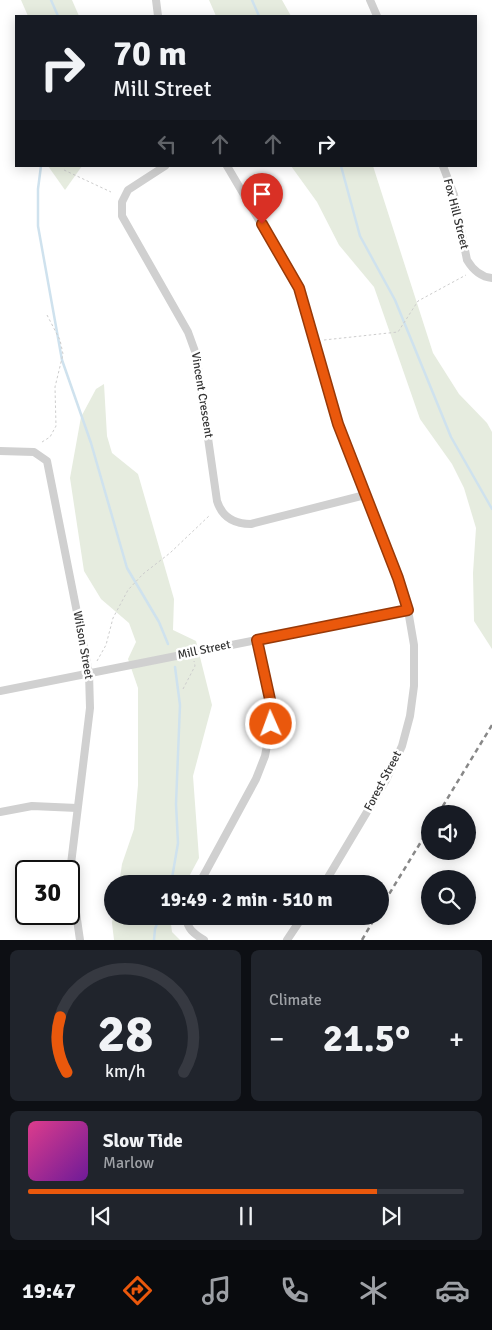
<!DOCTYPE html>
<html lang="en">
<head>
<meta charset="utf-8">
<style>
  :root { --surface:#171b24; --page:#20242c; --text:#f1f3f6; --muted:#9ea1a6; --line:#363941; --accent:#ea580c }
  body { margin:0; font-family:Signika,sans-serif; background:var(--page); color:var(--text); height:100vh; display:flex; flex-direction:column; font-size:19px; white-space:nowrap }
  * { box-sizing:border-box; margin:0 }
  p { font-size:16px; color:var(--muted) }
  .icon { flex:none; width:28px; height:28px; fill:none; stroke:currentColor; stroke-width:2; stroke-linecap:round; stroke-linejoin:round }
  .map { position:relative; height:940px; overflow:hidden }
  .drawer { display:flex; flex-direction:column; gap:10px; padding:10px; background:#0d0f14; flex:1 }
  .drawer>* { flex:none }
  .guide { position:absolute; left:15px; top:15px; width:462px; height:152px; border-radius:0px; box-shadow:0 2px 12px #0003; background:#171b24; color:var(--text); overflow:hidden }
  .tools { position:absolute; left:421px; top:805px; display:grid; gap:10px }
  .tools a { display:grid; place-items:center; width:55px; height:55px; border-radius:50%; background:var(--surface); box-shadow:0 2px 12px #0003; font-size:25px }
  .speed { position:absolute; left:15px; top:860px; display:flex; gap:10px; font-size:25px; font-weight:700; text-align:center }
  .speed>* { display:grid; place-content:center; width:65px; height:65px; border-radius:50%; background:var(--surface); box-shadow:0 2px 12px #0003; line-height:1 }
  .speed .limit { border:2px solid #111; border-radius:8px; background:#fff; color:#111 }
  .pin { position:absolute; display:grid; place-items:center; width:42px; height:42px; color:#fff; margin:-51px -21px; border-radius:50% 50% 50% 0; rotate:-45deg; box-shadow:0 0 5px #0007 }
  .pin .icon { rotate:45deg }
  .me { position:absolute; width:55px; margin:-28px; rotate:358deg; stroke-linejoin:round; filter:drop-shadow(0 0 4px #0008) }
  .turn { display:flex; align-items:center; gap:18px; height:105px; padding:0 15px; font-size:22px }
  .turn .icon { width:65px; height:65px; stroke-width:2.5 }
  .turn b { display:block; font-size:35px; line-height:42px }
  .lanes { display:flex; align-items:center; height:48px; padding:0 15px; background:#0003; justify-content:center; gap:25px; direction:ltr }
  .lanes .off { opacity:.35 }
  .big { font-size:38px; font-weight:700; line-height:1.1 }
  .drawer .widget { flex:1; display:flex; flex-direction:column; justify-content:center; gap:8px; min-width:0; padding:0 18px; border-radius:8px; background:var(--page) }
  .drawer .dial { align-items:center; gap:0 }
  .dial svg { height:130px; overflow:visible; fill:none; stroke:var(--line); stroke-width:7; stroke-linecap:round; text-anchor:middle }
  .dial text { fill:var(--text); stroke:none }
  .song { display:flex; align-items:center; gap:15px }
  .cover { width:60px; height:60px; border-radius:8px; background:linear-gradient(135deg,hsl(330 70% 55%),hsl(280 70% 35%)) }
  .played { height:5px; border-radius:2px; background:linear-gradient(90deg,var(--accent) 80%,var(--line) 80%) }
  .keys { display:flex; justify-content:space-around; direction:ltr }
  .heat { display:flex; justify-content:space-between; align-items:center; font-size:28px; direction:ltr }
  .drawer .tiles { flex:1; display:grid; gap:10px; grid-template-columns:1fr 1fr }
  .widget:last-child { grid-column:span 2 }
  .trip { position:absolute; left:104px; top:875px; width:285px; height:50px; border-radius:25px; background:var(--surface); box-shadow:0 2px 12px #0003; font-weight:700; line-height:50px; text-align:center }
  .tab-bar { display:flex; height:80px; justify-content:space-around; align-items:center; background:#090b0e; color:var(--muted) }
  .tab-bar .icon { width:35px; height:35px }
  .tab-bar .on { color:var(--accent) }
  .tab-bar b { font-size:22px; color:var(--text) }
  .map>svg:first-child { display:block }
</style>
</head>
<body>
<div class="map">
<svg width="492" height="940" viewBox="0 0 492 940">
  <rect width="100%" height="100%" fill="#fff"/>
  <g fill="#e6ecdf">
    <polygon points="21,0 72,0 79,16 28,16"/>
    <polygon points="209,0 282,0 291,16 216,16"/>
    <polygon points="48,166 82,166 65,190"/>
    <polygon points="291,166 373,166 433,353 459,394 487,423 492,432 492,649 474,621 473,573 476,528 464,488 452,464 420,419 374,287 339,245 317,202"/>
    <polygon points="104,384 107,436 112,453 138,474 174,599 173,630 196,641 212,705 193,776 199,858 185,884 119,884 122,864 134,829 138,785 138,688 128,659 136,642 129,623 101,599 84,571 70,478 81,417 96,389"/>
    <polygon points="113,916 170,916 172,932 180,940 114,940 112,923"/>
  </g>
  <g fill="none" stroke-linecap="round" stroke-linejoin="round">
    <g stroke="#cfe2ee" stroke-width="2.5">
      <polyline points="51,0 58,16"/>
      <polyline points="252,0 259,16"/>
      <polyline points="41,166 38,189 38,226 62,360 91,443 127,568 159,622 168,644"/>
      <polyline points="341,166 360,236 395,300 451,437 492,509"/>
      <polyline points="171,884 178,843 176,804 180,705 175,667"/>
      <polyline points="154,940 155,929 160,916"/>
    </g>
    <g stroke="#cdcdcd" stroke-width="1" stroke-dasharray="2.5 2.5" stroke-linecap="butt">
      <polyline points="64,170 111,192"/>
      <polyline points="324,340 398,332 418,301 466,275"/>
      <polyline points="42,442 50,437 56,426 55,387 63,354 60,340 47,315"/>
      <polyline points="97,661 106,645 113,618 128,590 143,574 170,553 210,515"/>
      <polyline points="183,689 195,666 194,661"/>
    </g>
    <g stroke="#d0d0d0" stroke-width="8">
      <polyline points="156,0 158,16"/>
      <polyline points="370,0 377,16"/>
      <path d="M165 166 128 190 122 202V216L188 332 196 354 217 501C222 517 234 524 251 524L365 495"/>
      <polyline points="227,166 299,288 338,423 398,578 408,610 414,645 414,686 410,716 402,746 386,780 324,884"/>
      <path d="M443 166 454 195 467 260C473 270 480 277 492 278"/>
      <polyline points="0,451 34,452 47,461 89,673 90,708 71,864 72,885 80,940"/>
      <polyline points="0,691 408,610"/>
      <polyline points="0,812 32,806 77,808"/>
      <polyline points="199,884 256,779 265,756 271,724 271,704 257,639"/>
      <path d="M186 916C187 929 194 934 204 940"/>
      <polyline points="287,940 303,916"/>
    </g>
    <g stroke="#888" stroke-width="2.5" stroke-dasharray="5 4" stroke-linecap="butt">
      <polyline points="438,814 492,725"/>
      <polyline points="380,909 430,827"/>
      <polyline points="362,940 376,916"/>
    </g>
  </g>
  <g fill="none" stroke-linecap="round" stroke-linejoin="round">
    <g stroke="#983908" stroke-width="12">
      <polyline id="route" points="262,224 299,288 338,424 398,578 408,610 257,640 271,704 271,724"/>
    </g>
    <use href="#route" stroke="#ea580c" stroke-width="9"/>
  </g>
  <g text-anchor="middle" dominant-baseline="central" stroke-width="5" stroke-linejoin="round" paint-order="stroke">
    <g font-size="12" fill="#333" stroke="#fff">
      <text transform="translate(456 214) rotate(76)">Fox Hill Street</text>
      <text transform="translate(202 395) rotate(81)">Vincent Crescent</text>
      <text transform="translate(83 645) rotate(80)">Wilson Street</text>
      <text transform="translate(204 650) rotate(-12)">Mill Street</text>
      <text transform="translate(383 781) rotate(-62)">Forest Street</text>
    </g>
  </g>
</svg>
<div class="tools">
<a><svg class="icon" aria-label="sound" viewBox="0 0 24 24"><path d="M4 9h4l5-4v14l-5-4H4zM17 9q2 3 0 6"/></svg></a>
<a><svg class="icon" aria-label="search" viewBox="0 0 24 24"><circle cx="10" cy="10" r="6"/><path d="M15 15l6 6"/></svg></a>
</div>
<div class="speed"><div class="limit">30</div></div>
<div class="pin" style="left:262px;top:224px;background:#d93025"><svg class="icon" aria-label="arrive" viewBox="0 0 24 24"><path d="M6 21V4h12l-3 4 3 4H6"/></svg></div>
<svg class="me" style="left:271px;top:724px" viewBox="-20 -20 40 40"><circle r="17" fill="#ea580c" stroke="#fff" stroke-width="3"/><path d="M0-11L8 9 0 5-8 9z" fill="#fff"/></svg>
<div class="trip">19:49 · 2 min · 510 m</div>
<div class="guide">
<div class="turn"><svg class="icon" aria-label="right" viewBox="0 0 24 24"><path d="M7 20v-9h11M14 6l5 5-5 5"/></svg><div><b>70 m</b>Mill Street</div></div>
<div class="lanes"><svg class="icon off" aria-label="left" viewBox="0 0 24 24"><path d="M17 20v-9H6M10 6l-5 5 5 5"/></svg><svg class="icon off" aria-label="ahead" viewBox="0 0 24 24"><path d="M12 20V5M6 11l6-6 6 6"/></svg><svg class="icon off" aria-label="ahead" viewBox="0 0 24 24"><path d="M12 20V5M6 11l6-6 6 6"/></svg><svg class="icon" aria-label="right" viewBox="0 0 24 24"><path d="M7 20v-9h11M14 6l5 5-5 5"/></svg></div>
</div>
</div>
<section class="drawer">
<div class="tiles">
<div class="widget dial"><svg viewBox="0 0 100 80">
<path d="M14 69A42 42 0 1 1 86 69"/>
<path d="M14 69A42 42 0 0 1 10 35" stroke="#ea580c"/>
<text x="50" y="56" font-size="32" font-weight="700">28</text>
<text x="50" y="72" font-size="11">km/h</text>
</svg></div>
<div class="widget"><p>Climate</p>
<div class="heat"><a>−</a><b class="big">21.5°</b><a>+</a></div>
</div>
<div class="widget">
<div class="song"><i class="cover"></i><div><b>Slow Tide</b><p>Marlow</p></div></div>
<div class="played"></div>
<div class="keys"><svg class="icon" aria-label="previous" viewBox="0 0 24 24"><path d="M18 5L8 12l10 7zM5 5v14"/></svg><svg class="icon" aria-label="pause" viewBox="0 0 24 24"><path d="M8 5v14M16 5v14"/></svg><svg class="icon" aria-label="next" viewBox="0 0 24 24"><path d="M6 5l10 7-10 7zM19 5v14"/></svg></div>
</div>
</div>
</section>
<nav class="tab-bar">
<b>19:47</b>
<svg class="icon on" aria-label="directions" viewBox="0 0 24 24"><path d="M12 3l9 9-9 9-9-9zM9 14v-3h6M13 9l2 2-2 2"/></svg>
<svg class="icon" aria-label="music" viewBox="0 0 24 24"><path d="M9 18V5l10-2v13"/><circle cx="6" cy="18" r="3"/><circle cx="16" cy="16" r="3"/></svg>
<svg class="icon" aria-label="phone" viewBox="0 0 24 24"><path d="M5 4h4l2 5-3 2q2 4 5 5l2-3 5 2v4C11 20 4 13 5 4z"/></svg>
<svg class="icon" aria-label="climate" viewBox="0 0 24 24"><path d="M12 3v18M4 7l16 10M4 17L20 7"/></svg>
<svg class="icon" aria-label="car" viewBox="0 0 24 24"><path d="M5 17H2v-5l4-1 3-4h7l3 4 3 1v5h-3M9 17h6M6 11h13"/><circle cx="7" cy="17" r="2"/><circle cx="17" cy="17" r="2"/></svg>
</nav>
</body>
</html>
